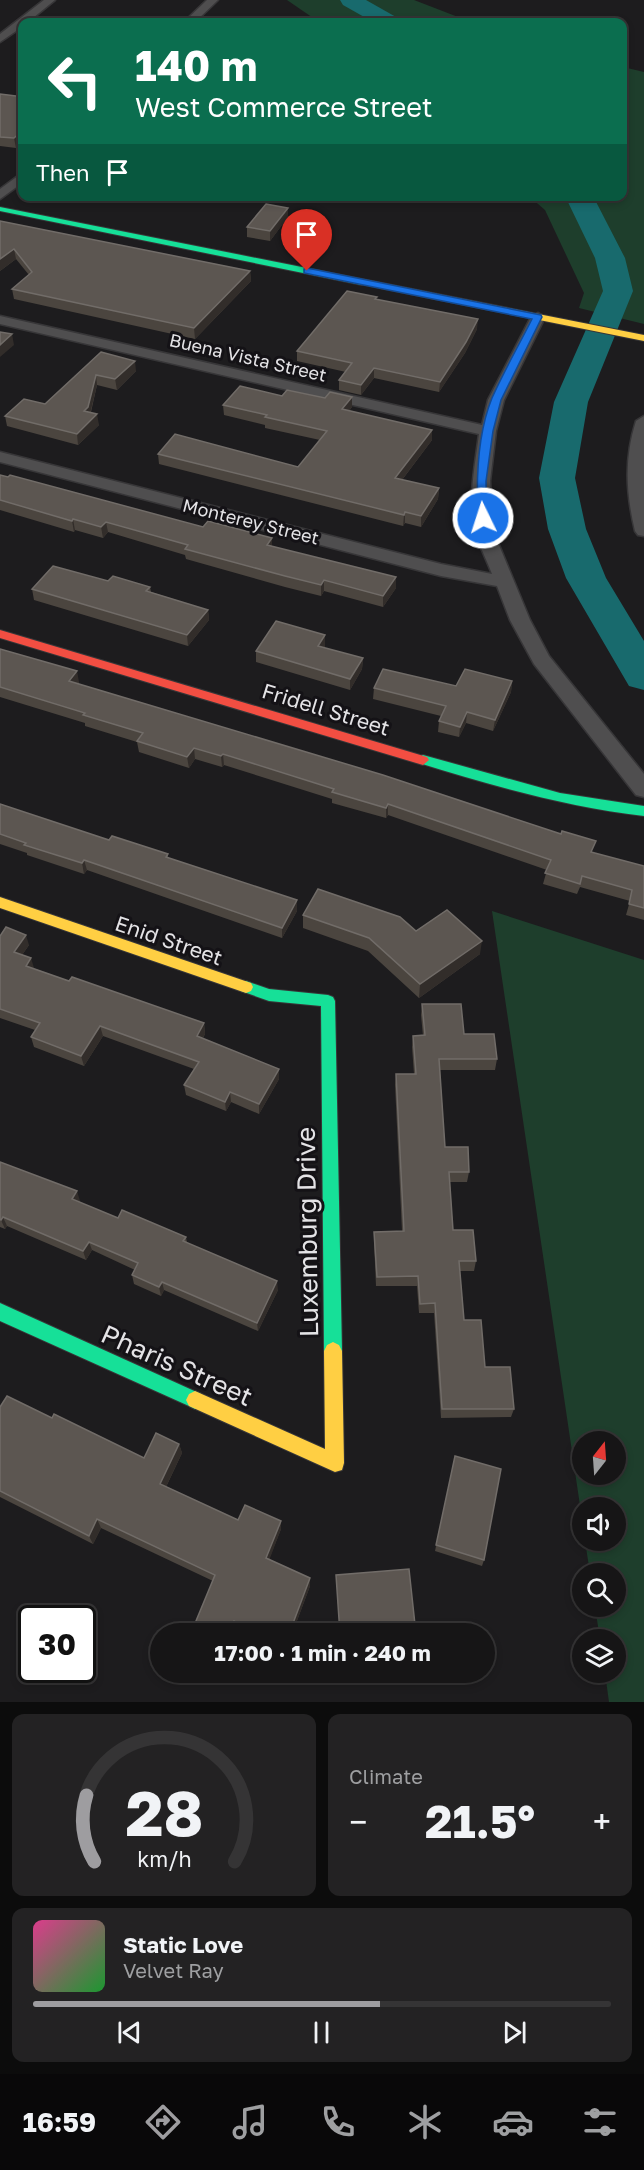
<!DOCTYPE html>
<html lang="en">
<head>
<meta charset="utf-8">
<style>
  :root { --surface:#161516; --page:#232223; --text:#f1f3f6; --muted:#9e9fa1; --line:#353435; --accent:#9e9da0 }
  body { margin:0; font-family:"Golos Text",sans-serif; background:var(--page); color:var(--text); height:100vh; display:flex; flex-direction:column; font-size:22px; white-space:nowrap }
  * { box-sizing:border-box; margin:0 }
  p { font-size:20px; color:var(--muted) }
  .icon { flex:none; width:33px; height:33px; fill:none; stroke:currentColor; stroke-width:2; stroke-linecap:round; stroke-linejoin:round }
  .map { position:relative; height:1702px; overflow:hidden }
  .drawer { display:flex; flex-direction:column; gap:12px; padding:12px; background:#0c0c0c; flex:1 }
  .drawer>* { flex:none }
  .top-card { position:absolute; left:18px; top:18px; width:609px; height:183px; border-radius:12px; box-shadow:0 3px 9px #0003,0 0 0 2px var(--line); background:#0b6e4f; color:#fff; overflow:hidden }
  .needle { width:39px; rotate:17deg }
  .fabs { position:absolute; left:572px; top:1431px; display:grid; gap:12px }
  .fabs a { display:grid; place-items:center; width:54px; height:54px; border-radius:50%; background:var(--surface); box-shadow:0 3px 9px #0003,0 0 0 2px var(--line); font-size:30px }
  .speed { position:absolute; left:18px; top:1605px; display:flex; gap:12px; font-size:30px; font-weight:700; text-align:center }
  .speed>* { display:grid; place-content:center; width:78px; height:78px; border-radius:50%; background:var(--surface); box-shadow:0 3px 9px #0003,0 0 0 2px var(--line); line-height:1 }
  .speed .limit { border:3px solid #111; border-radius:9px; background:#fff; color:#111 }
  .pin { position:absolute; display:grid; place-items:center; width:51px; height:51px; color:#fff; margin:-62px -26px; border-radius:50% 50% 50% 0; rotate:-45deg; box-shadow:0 0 6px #0007 }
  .pin .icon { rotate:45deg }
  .me { position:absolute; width:66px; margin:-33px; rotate:356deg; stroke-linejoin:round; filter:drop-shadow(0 0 4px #0008) }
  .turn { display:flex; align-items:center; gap:21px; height:126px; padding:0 18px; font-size:27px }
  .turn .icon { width:78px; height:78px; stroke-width:2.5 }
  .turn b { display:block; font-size:42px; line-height:51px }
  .then { display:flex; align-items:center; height:57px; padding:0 18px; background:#0003; gap:12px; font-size:22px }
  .big { font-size:45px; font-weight:700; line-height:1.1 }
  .drawer .card { flex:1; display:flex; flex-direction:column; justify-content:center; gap:9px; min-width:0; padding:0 21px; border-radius:12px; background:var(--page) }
  .drawer .dial { align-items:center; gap:0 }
  .dial svg { height:156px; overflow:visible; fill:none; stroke:var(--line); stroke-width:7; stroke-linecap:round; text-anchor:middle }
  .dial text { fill:var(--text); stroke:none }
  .song { display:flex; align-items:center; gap:18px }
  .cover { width:72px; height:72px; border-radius:9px; background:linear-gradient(135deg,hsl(330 70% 55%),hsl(130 70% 35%)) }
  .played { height:6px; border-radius:3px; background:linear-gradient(90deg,var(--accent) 60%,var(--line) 60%) }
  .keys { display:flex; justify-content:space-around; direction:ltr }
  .heat { display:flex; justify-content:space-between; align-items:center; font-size:33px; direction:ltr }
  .drawer .tiles { flex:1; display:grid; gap:12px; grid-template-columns:1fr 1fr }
  .card:last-child { grid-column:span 2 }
  .trip { position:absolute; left:150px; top:1623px; width:345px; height:60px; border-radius:30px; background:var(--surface); box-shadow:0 3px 9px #0003,0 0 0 2px var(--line); font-weight:700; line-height:60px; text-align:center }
  .menu { display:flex; height:96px; justify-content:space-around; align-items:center; background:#090809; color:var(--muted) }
  .menu .icon { width:42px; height:42px }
  .menu .active { color:var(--accent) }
  .menu b { font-size:27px; color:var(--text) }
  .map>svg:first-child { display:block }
</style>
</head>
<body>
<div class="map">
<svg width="644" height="1702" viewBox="0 0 644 1702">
  <rect width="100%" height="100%" fill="#1d1c1e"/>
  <g fill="#1e3e2c" fill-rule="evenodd">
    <polygon points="287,0 414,0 471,22 319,22"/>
    <polygon points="623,67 644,72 644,324 579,308 584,293 545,210 530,197 622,196"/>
    <path d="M492 911 644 960V1702H609L605 1673 615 1672V1640L600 1639 595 1607 615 1606V1574L590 1573 585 1541 615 1540V1508H582V1519ZM582 1442H615V1474H582Z"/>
  </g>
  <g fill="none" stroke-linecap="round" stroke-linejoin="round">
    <g fill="#186a6d" fill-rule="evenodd">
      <polygon points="340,0 366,0 396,17 399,22 373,22 343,5"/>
      <polygon points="565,196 593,196 625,258 633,291 588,402 575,478 586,529 606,578 644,641 644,690 629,686 566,578 548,529 539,478 554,402 603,291 595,258"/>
    </g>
    <g stroke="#373638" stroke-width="3">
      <g id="street">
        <polygon points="44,0 55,0 28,22 22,22 22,27 0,42 0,34"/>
        <polygon points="207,0 218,0 195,22 184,22"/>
        <polygon points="22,173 22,183 0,199 0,189"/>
        <path d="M538 313 545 317 504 400 496 431 490 481 494 533 530 620 549 656 644 774V797L636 795 534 664 510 620 497 586 441 576 0 462V452L441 564 492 574C487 561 480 547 476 534 467 501 475 466 479 434L0 324V316L482 425 488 400 531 317Z"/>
        <path d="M644 416V536L638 535 635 531C626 493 624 459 636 421Z"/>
      </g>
    </g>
    <g stroke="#373638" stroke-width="2">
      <g id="fast">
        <polygon points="0,207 362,279 366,282 362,285 0,211"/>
        <path d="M423 755 560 793 644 806V816C567 807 493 786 419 763L417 760 419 757Z"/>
        <polygon points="246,981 269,989 328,995 333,997 335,1001 342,1351 339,1357 333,1360 327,1357 324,1351 321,1006 269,1001 241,991 239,987 241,983"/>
        <polygon points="0,1303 201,1394 204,1400 201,1406 195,1409 189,1406 0,1321"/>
      </g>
    </g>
    <g stroke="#373638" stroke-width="2">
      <g id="slow">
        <polygon points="362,279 644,335 644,341 359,284 358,282"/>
        <polygon points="0,897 251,983 253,987 251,991 246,993 0,908"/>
        <polygon points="333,1342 339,1345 342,1351 344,1463 342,1470 335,1472 189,1406 186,1400 189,1394 195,1391 325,1449 324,1351 327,1345"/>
      </g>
    </g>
    <g stroke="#373638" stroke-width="2">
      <polygon id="jam" points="0,630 427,757 429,760 423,765 0,638"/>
    </g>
    <use href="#street" fill="#4f4e4f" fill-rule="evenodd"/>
    <use href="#fast" fill="#16e098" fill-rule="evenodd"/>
    <use href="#slow" fill="#ffcf43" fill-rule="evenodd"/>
    <use href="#jam" fill="#f24e42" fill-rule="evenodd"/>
  </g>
  <g fill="#4b453f">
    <polygon points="0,94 16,96 16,148 0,146"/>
    <polygon points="288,217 270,241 247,237 247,227"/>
    <polygon points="0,221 250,271 251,281 195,339 14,299 12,289 29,275 16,259 0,271"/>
    <polygon points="377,299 477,329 465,353 439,392 374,378 361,395 339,390 339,380 346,372 297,361 297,351"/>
    <polygon points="101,352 136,371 117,390 97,385 91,412 99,425 78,445 7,426 5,416 45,404"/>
    <polygon points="352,397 352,407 349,411 432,440 402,480 439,488 438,499 421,527 405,523 403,526 159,464 158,454 298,467 320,440 265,428 265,425 224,415 223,405"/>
    <polygon points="0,475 203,527 272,538 272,546 396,588 383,607 324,591 321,596 285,587 186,559 185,555 108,532 103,538 75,530 74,532 0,510"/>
    <polygon points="108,581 150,587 151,592 208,610 209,620 188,646 34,600 32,589"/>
    <polygon points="325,646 324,648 363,658 362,669 350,690 256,662 256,651"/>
    <polygon points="0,649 79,682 78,684 593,853 644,866 644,920 626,915 630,901 580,887 577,894 543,884 547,870 388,815 386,818 332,803 332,799 224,765 222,767 195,759 189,768 139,752 137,742 85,726 85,723 0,697"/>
    <polygon points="512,681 511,692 493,731 466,723 459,737 438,732 439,721 441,716 373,699 374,688 456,686"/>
    <polygon points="0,804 109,840 168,854 168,858 297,900 297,911 282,938 87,870 84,874 27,855 27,853 0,844"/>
    <polygon points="303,915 416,931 480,954 419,998 368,951 303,928"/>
    <polygon points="0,936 29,945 22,955 33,968 69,981 204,1023 205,1034 203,1038 279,1079 259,1114 231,1102 226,1111 186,1095 184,1085 194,1069 103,1036 84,1066 34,1047 31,1037 35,1030 0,1018"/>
    <polygon points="422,1004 497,1059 495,1070 440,1070 445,1147 469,1172 467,1182 450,1182 453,1230 476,1261 474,1271 460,1271 464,1320 485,1367 514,1409 511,1417 441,1418 434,1313 419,1313 417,1286 376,1286 374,1242 374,1232 402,1231 395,1085 396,1074 414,1074 412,1047 413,1036 423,1036 421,1015"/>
    <polygon points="0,1162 80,1201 79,1202 118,1218 186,1237 187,1243 278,1290 258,1331 164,1290 161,1296 134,1284 132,1275 135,1270 92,1250 86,1260 7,1226 5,1229 0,1227"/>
    <polygon points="0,1407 52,1418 144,1458 179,1444 182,1453 166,1487 238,1520 281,1521 281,1529 269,1559 310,1578 310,1586 292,1634 247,1634 235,1628 213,1581 101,1528 93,1544 0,1497"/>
    <polygon points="455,1456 484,1560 482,1566 435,1551"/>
  </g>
  <g fill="#322d2a">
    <polygon points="22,131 22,142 16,148 14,138"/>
    <polygon points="288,208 288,217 270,241 270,231"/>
    <polygon points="14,249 16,259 0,271 0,259"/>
    <polygon points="250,271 251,281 195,339 194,328"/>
    <polygon points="478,319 477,329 465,353 439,392 440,382"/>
    <polygon points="12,334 14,345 0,357 0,345"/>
    <polygon points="135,361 136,371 117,390 115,379"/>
    <polygon points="374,368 374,378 361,395 361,385"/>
    <polygon points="96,375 97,385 89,418 84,411"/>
    <polygon points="352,397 352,407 342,420 342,409"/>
    <polygon points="97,414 99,425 78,445 77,434"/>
    <polygon points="432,430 432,440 395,489 395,478"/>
    <polygon points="439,488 438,499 421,527 421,516"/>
    <polygon points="405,512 405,523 403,526 404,515"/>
    <polygon points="73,519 75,530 74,532 72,521"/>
    <polygon points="106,522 108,532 103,538 101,527"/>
    <polygon points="272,538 272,549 267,545"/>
    <polygon points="396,577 396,588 383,607 383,596"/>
    <polygon points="324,580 324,591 321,596 321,585"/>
    <polygon points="208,610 209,620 188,646 187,635"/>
    <polygon points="325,635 325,646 318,657 318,646"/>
    <polygon points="363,658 362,669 350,690 350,679"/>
    <polygon points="77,671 79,682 71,692 69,681"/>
    <polygon points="512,681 511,692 493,731 495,720"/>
    <polygon points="467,712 466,723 459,737 460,727"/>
    <polygon points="194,748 195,759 189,768 187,757"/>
    <polygon points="223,754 224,765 222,767 221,756"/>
    <polygon points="388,804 388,815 386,818 386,808"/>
    <polygon points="84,860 87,870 84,874 82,863"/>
    <polygon points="297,900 297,911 282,938 282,928"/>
    <polygon points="26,935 29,945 17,962 14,952"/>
    <polygon points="482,941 480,954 419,998 420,984"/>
    <polygon points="31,958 34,968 28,976 26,966"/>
    <polygon points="204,1023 205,1034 198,1046 197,1036"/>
    <polygon points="100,1026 103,1036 84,1066 81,1056"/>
    <polygon points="279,1069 279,1079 259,1114 259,1104"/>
    <polygon points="230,1092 231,1102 226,1111 225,1102"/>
    <polygon points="77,1191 80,1201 75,1209 72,1199"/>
    <polygon points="3,1217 7,1226 5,1229 1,1220"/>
    <polygon points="89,1242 92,1250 86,1260 83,1251"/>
    <polygon points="277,1281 278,1290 258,1331 257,1323"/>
    <polygon points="162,1282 164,1290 161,1296 159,1287"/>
    <polygon points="179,1444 182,1453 163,1493 160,1484"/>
    <polygon points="97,1519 101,1528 93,1544 89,1536"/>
    <polygon points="281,1521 281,1529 267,1566 266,1558"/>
    <polygon points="310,1578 310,1586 292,1634 289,1634"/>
    <polygon points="234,1621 235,1628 233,1634 229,1634"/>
  </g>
  <g fill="#5c5651" stroke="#716c68" stroke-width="1.5">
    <polygon points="22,91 22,131 14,138 0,137 0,94 16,96"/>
    <polygon points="266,204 288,208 270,231 247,227"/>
    <polygon points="0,221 250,271 194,328 12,289 32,272 14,249 0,259"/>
    <polygon points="347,291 377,297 375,299 478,319 466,342 440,382 374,368 361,385 339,380 352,363 297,351"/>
    <polygon points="0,332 12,334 0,345"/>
    <polygon points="101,352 135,361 115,379 96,375 88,407 84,411 97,414 77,434 5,416 24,399 45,404"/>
    <polygon points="240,386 282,396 287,390 325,398 330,392 352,397 342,409 432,430 395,478 439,488 421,516 405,512 404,515 158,454 175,434 298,467 327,431 265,417 267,415 223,405"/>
    <polygon points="0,475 8,477 10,475 203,527 208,521 272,538 267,545 396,577 383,596 324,580 321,585 285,576 185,549 188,545 106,522 101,527 73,519 72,521 0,500"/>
    <polygon points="53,566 108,581 113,576 150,587 146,591 208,610 187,635 32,589"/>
    <polygon points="276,621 325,635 318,646 363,658 350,679 256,651"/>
    <polygon points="0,649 77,671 69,681 383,775 561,834 562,831 596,841 591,852 644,866 644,908 629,904 632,890 582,876 580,884 545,873 551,860 388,804 386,808 332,792 334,789 223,754 221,756 194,748 187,757 137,741 143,733 83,715 85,713 0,687"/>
    <polygon points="383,669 456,686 465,669 512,681 495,720 467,712 460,727 439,721 446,706 374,688"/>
    <polygon points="0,804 109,840 112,836 168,854 166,857 297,900 282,928 84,860 82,863 24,845 26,843 0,834"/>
    <polygon points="318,889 400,917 416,931 447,910 482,941 420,984 369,938 303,915"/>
    <polygon points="6,927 26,935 14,952 31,958 26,966 69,981 72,977 204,1023 197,1036 279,1069 259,1104 230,1092 225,1102 184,1085 199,1062 100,1026 81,1056 31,1037 40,1023 0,1009 0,936"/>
    <polygon points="422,1004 461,1004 464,1034 494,1034 497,1059 439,1059 445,1147 468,1147 469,1172 449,1172 453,1230 473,1230 476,1261 459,1261 464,1320 481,1320 485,1367 510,1367 514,1409 442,1409 435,1303 420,1304 418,1276 377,1277 374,1232 404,1231 396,1074 416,1074 413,1036 425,1035"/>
    <polygon points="0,1162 77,1191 72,1199 118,1218 122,1210 186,1237 183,1241 277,1281 257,1323 162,1282 159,1287 132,1275 138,1263 89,1242 83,1251 3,1217 1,1220 0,1219"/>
    <polygon points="7,1396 52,1418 54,1414 144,1458 156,1433 179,1444 160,1484 238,1520 245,1505 281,1521 266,1558 310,1578 289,1634 260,1634 234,1621 229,1634 191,1633 215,1575 97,1519 89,1536 0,1491 0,1407"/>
    <polygon points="455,1456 501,1469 484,1560 436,1545"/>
    <polygon points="409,1569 416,1634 340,1634 336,1575"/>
  </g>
  <path fill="#1a73e8" stroke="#114b97" stroke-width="1.5" d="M307 268 541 315 542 317 501 400 493 431 486 481 487 521H479L478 518C476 479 477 435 492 398 504 371 519 345 532 319L304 273V269Z"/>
  <g text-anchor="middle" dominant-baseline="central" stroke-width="6" stroke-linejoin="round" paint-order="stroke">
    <g font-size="18" fill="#e4e3e6" stroke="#141216">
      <text transform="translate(248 357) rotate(13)">Buena Vista Street</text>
      <text transform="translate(251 521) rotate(14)">Monterey Street</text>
    </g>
    <g font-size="21" fill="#e4e3e6" stroke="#141216">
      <text transform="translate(326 709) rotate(17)">Fridell Street</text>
      <text transform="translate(169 940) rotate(19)">Enid Street</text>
    </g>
    <g font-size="26" fill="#e4e3e6" stroke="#141216">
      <text transform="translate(307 1232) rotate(-91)">Luxemburg Drive</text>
      <text transform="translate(177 1365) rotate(24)">Pharis Street</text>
    </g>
  </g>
</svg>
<div class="fabs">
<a><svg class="needle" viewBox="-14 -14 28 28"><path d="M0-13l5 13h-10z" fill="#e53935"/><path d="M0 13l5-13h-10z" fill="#9e9fa1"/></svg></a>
<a><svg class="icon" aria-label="sound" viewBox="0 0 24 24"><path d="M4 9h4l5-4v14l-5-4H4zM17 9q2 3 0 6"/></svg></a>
<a><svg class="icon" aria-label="search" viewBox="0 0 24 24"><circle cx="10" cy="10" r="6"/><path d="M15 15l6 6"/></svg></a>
<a><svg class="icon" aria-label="layers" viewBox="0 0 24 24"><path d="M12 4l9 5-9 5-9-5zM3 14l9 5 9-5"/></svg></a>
</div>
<div class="speed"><div class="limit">30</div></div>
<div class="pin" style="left:307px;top:271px;background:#d93025"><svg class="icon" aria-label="arrive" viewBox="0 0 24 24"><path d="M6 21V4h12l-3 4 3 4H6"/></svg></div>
<svg class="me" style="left:483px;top:518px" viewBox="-20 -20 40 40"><circle r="17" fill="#1a73e8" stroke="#fff" stroke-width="3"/><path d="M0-11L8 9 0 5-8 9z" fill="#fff"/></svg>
<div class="trip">17:00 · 1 min · 240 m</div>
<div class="top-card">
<div class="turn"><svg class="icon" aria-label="left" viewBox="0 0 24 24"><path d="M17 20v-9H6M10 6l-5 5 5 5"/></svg><div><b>140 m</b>West Commerce Street</div></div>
<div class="then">Then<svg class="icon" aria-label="arrive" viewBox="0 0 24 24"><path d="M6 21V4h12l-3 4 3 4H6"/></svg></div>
</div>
</div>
<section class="drawer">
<div class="tiles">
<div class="card dial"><svg viewBox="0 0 100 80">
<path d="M14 69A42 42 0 1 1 86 69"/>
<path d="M14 69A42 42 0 0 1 10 35" stroke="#9e9da0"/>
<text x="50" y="56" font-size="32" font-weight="700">28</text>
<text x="50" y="72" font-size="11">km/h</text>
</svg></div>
<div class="card"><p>Climate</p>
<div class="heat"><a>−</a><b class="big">21.5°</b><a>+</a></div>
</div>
<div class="card">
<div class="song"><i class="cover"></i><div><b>Static Love</b><p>Velvet Ray</p></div></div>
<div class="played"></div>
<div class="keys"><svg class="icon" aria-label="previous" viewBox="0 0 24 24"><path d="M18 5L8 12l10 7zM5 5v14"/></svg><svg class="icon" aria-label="pause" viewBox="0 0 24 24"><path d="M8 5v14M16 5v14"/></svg><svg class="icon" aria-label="next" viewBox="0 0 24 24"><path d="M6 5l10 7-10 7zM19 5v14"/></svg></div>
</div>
</div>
</section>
<nav class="menu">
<b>16:59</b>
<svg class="icon active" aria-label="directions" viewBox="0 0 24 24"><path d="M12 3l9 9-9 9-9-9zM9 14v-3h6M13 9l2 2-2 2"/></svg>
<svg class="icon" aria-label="music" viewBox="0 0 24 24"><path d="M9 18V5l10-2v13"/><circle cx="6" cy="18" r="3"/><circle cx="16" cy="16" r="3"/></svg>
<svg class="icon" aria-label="phone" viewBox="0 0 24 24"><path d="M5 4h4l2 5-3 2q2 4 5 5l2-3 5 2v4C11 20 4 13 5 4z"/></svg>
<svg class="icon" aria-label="climate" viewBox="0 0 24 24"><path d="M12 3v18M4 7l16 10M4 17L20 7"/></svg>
<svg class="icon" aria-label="car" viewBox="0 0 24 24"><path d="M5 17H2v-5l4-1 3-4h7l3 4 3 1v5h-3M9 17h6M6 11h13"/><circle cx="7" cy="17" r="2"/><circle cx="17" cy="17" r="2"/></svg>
<svg class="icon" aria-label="filters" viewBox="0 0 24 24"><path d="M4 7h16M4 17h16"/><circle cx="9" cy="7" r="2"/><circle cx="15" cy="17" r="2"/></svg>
</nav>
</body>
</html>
